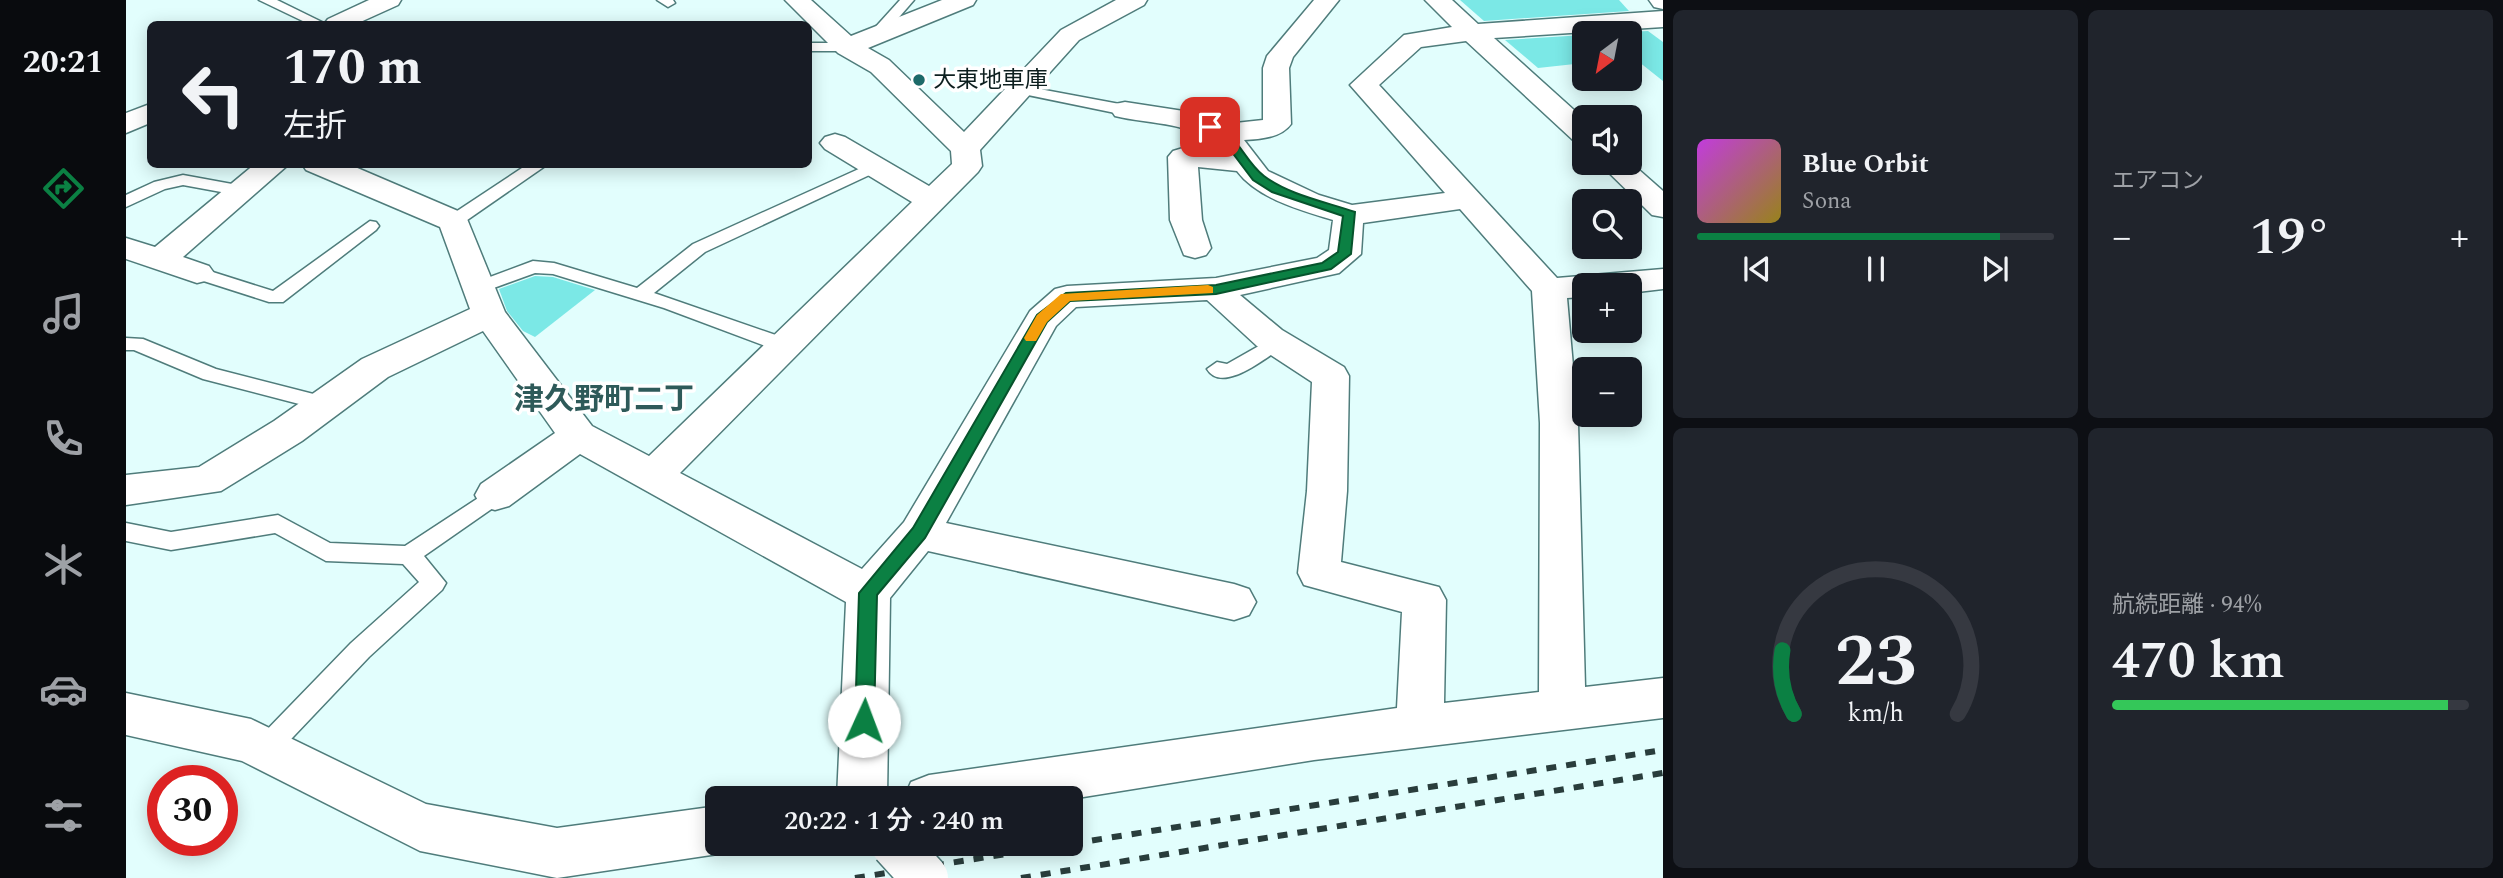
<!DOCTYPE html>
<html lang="ja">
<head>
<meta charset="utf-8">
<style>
  :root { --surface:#171b24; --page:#20242c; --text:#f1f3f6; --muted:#9ea1a6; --line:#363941; --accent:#0b8043 }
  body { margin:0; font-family:Spectral,"Noto Sans JP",serif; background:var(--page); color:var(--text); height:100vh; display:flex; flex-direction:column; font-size:26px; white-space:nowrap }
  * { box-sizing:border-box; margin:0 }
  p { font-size:23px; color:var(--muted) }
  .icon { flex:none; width:38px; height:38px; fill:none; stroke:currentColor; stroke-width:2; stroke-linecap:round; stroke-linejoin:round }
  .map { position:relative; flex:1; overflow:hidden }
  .panel { display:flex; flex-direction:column; gap:10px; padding:10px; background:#0d0f14; width:840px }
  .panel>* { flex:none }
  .hud { position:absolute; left:21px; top:21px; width:665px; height:147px; border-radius:10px; box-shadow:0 4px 18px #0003; background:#171b24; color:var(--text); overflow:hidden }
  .needle { width:46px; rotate:212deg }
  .buttons { position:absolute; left:1446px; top:21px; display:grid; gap:14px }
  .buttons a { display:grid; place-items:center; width:70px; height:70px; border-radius:10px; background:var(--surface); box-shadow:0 4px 18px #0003; font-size:35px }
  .speed { position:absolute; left:21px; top:765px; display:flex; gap:14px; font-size:35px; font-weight:700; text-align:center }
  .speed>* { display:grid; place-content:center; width:91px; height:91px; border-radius:50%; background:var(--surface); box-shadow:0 4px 18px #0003; line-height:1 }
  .speed .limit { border:10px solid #d22; background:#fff; color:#111 }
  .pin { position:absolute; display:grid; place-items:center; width:60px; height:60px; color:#fff; margin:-30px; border-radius:14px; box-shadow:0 4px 10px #0006 }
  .me { position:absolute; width:77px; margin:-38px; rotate:2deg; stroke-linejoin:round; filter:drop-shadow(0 0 5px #0008) }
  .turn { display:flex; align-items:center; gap:24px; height:147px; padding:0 21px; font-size:32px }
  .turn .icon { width:91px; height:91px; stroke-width:2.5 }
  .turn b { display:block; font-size:49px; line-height:60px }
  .big { font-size:52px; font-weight:600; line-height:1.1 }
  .panel .card { flex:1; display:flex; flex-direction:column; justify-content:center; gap:10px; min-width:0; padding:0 24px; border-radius:10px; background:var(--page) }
  .panel .dial { align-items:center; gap:0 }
  .dial svg { height:182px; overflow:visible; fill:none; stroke:var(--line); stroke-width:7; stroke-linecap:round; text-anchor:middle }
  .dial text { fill:var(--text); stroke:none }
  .song { display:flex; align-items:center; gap:21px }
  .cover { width:84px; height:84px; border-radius:10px; background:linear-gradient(135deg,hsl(290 70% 55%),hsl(50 70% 35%)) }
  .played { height:7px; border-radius:4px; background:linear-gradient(90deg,var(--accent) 85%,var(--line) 85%) }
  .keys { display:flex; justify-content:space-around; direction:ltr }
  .heat { display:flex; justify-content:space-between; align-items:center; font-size:38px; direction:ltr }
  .charge { height:10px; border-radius:5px; background:linear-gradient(90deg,#34c759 94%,var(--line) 0) }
  .panel .tiles { flex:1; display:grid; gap:10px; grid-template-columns:repeat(2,1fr) }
  .trip { position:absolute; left:579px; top:786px; width:378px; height:70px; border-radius:10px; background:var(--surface); box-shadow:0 4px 18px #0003; font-weight:600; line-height:70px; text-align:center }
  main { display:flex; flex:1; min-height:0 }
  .tab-bar { display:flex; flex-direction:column; width:126px; justify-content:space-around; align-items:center; background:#090b0e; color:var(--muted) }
  .tab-bar .icon { width:49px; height:49px }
  .tab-bar .on { color:var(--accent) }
  .tab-bar b { font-size:32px; color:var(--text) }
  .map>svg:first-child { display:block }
</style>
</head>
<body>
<main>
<nav class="tab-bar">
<b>20:21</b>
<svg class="icon on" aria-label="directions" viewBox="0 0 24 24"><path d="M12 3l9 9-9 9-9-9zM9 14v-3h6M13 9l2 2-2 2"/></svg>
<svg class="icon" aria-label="music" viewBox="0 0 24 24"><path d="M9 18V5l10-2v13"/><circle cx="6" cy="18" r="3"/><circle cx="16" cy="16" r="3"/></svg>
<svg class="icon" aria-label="phone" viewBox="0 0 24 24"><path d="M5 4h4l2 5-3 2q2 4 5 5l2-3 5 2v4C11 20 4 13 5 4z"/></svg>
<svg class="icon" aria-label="climate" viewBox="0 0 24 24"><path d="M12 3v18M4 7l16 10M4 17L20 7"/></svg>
<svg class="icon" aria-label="car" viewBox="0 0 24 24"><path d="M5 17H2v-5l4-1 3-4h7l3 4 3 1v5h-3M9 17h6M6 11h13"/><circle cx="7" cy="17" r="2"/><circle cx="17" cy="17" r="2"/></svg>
<svg class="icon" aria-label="filters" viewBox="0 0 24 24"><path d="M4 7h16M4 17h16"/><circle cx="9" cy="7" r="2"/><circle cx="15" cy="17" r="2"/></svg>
</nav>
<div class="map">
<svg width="1537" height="878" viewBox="0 0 1537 878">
  <rect width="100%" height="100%" fill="#e2fefd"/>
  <g fill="#7be8e6">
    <polygon points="1334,0 1493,0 1503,11 1358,21"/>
    <polygon points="1522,31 1537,42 1537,81 1508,58 1503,59 1503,33 1481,33"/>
    <polygon points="1458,35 1458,63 1412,68 1379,40"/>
    <polygon points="409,276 427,277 469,290 409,337 397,331 381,311 373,289"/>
  </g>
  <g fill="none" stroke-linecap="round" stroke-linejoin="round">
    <g stroke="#4f7c7b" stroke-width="3">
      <g id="service">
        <polygon points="133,0 151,0 200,24 183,24"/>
        <polygon points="531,0 547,0 549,3 542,7"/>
        <polygon points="774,0 788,0 755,38 745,38 745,32"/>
        <polygon points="682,43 721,43 728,47 721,51 682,51"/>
        <polygon points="892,85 999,105 1007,110 999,115 887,92 887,86"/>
        <polygon points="746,163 752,165 752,171 579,252 528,293 667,341 670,346 667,351 653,351 538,308 427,274 409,273 354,293 345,287 348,283 407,261 428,263 511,288 567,244"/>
        <polygon points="402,164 422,164 334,225 322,225 319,221 322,217"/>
        <polygon points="57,175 117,186 125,191 117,196 57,185 39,189 0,207 0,195 28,182"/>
        <polygon points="244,221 250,222 253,226 250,230 157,302 143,302 65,277 62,273 71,267 147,291"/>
        <polygon points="0,338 17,339 90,369 207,399 210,404 200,411 77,379 8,350 0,350"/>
        <path d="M1147 338 1157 344 1154 349C1138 359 1096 394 1081 369L1091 362 1101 364Z"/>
        <polygon points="369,487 377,489 380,495 377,501 298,556 320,583 316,590 243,657 149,756 140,760 131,756 127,748 131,740 225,643 293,582 277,564 200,561 149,533 45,550 0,541 0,523 45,532 152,515 204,543 279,546"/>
      </g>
    </g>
    <g stroke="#4f7c7b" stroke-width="3">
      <g id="minor">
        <polygon points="243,0 275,0 272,5 230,24 198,24 202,19"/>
        <path d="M659 0H685L725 36 816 0H850L847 5 742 48 763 60 838 132 935 30 990 0H1021L1018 5 953 40 854 150 856 166 852 172 554 473 736 569 778 522 904 311 929 289 941 286 1090 278 1191 258 1203 250 1207 220C1175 210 1132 199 1111 171L1072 167 1076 220 1085 248 1080 255 1069 258 1058 255 1044 220 1042 157 1047 151 1057 148 1096 152C1073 121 1024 125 989 116L985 110 989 104 999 102 1064 112 1100 124 1137 120V68L1141 56 1188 0H1213L1167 57 1163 68 1165 124C1155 138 1134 139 1118 140L1142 171 1193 195 1226 205 1319 193 1224 85 1278 35 1326 27 1299 0H1326L1352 24 1537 11V27L1368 38 1458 119V144L1448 141 1340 41 1295 47 1253 85 1431 278 1537 269V289L1503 293V285H1458V297L1441 298 1452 423 1459 687 1537 678V718L1188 760 945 799 778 798 785 782 803 775 1271 708 1276 612 1178 585 1172 573 1181 491 1186 382 1131 346 1081 300 950 307 930 326 820 523 1108 584 1123 589 1130 602 1123 615 1108 620 802 551 764 598 761 798H711L720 602 454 454 383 506 369 510 355 506 349 495 355 484 429 433 357 331 262 377 176 441 95 491 0 505V475L73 467 148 421 236 359 344 309 314 227 180 170 176 164H222L339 214 379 312 466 426 523 456 786 202 699 149 694 143 699 137 709 134 719 137 803 186 826 164 825 151 745 72 712 53ZM1334 209 1406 291 1414 423 1413 692 1318 703 1320 600 1313 587 1215 562 1221 491 1223 376 1218 367 1156 330 1114 295 1213 273 1235 254 1237 223Z"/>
        <polygon points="24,104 24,123 0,133 0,113"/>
        <polygon points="1503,161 1537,191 1537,217 1526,215 1473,163"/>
        <polygon points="129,164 163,164 57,257 83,266 88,273 83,280 71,283 0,259 0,238 29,247"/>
        <polygon points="0,693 125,719 300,804 431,828 592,806 592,844 612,844 592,854 431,878 294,851 116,761 0,735"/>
      </g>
    </g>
    <g stroke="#4f7c7b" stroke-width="3">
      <polygon id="tertiary" points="1523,0 1537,0 1537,9 1528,7"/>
    </g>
    <use href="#service" fill="#fff" fill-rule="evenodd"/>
    <use href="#minor" fill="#fff" fill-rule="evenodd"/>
    <use href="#tertiary" fill="#fff" fill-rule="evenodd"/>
    <g stroke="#293d3c" stroke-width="6" stroke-dasharray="10 10" stroke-linecap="butt">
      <polyline points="729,878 1537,750"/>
      <polyline points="895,878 1537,773"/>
    </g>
    <g stroke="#4f7c7b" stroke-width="49" stroke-linecap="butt">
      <polyline id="minor-bridge" points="768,844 799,878"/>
    </g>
    <use href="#minor-bridge" stroke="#fff" stroke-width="46"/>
  </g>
  <path fill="#0b8043" stroke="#07532c" stroke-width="2" d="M1084 123C1111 131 1117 160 1138 176 1163 195 1200 202 1229 212L1225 254 1205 269 1090 294 944 301 921 322 799 538 751 595 748 721 745 727 738 730 732 727 729 721 733 593 787 528 911 315 940 293 1090 285 1196 263 1212 252 1217 216 1146 192 1127 180 1093 135 1078 127Z"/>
  <polygon fill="#f59e0b" points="1082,285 1087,287 1087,293 944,301 921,322 910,341 900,341 898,338 911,315 935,294"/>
  <circle fill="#1d6a69" stroke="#fff" stroke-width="2.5" cx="793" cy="80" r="7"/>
  <g text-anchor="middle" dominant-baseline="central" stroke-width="7" stroke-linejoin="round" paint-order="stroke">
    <g font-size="23" fill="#0d1f1f" stroke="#fff" text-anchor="start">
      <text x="807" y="80">大東地車庫</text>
    </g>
    <g font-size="30" font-weight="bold" fill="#2e5a59" stroke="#fff">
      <text x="478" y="400">津久野町二丁</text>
    </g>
  </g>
</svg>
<div class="buttons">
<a><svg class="needle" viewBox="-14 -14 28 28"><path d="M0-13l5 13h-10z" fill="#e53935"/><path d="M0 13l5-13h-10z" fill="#9ea1a6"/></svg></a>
<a><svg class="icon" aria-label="sound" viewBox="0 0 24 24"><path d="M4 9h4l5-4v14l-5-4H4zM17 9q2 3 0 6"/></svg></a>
<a><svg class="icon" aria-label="search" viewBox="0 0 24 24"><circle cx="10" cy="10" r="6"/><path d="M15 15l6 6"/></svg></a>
<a>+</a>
<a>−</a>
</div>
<div class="speed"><div class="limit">30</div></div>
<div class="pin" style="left:1084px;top:127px;background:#d93025"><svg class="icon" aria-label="arrive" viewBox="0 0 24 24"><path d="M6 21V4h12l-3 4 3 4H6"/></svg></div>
<svg class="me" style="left:738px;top:721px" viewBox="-20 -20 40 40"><circle r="19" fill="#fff"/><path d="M0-13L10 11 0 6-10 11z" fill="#0b8043"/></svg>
<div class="trip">20:22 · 1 分 · 240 m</div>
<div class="hud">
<div class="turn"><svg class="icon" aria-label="left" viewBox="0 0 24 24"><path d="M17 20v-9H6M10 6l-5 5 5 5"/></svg><div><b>170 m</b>左折</div></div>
</div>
</div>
<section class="panel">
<div class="tiles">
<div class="card">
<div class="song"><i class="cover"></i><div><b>Blue Orbit</b><p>Sona</p></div></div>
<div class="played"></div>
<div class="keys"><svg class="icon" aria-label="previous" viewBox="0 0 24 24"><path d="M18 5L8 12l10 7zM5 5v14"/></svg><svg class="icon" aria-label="pause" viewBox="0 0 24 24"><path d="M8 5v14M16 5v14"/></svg><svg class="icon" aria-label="next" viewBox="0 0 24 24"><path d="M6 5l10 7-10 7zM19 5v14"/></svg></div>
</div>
<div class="card"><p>エアコン</p>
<div class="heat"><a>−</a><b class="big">19°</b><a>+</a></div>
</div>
<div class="card dial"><svg viewBox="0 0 100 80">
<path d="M14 69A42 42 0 1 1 86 69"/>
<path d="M14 69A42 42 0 0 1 9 41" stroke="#0b8043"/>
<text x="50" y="56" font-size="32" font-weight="700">23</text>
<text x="50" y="72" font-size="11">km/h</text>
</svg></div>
<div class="card"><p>航続距離 · 94%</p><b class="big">470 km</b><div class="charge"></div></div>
</div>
</section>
</main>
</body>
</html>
